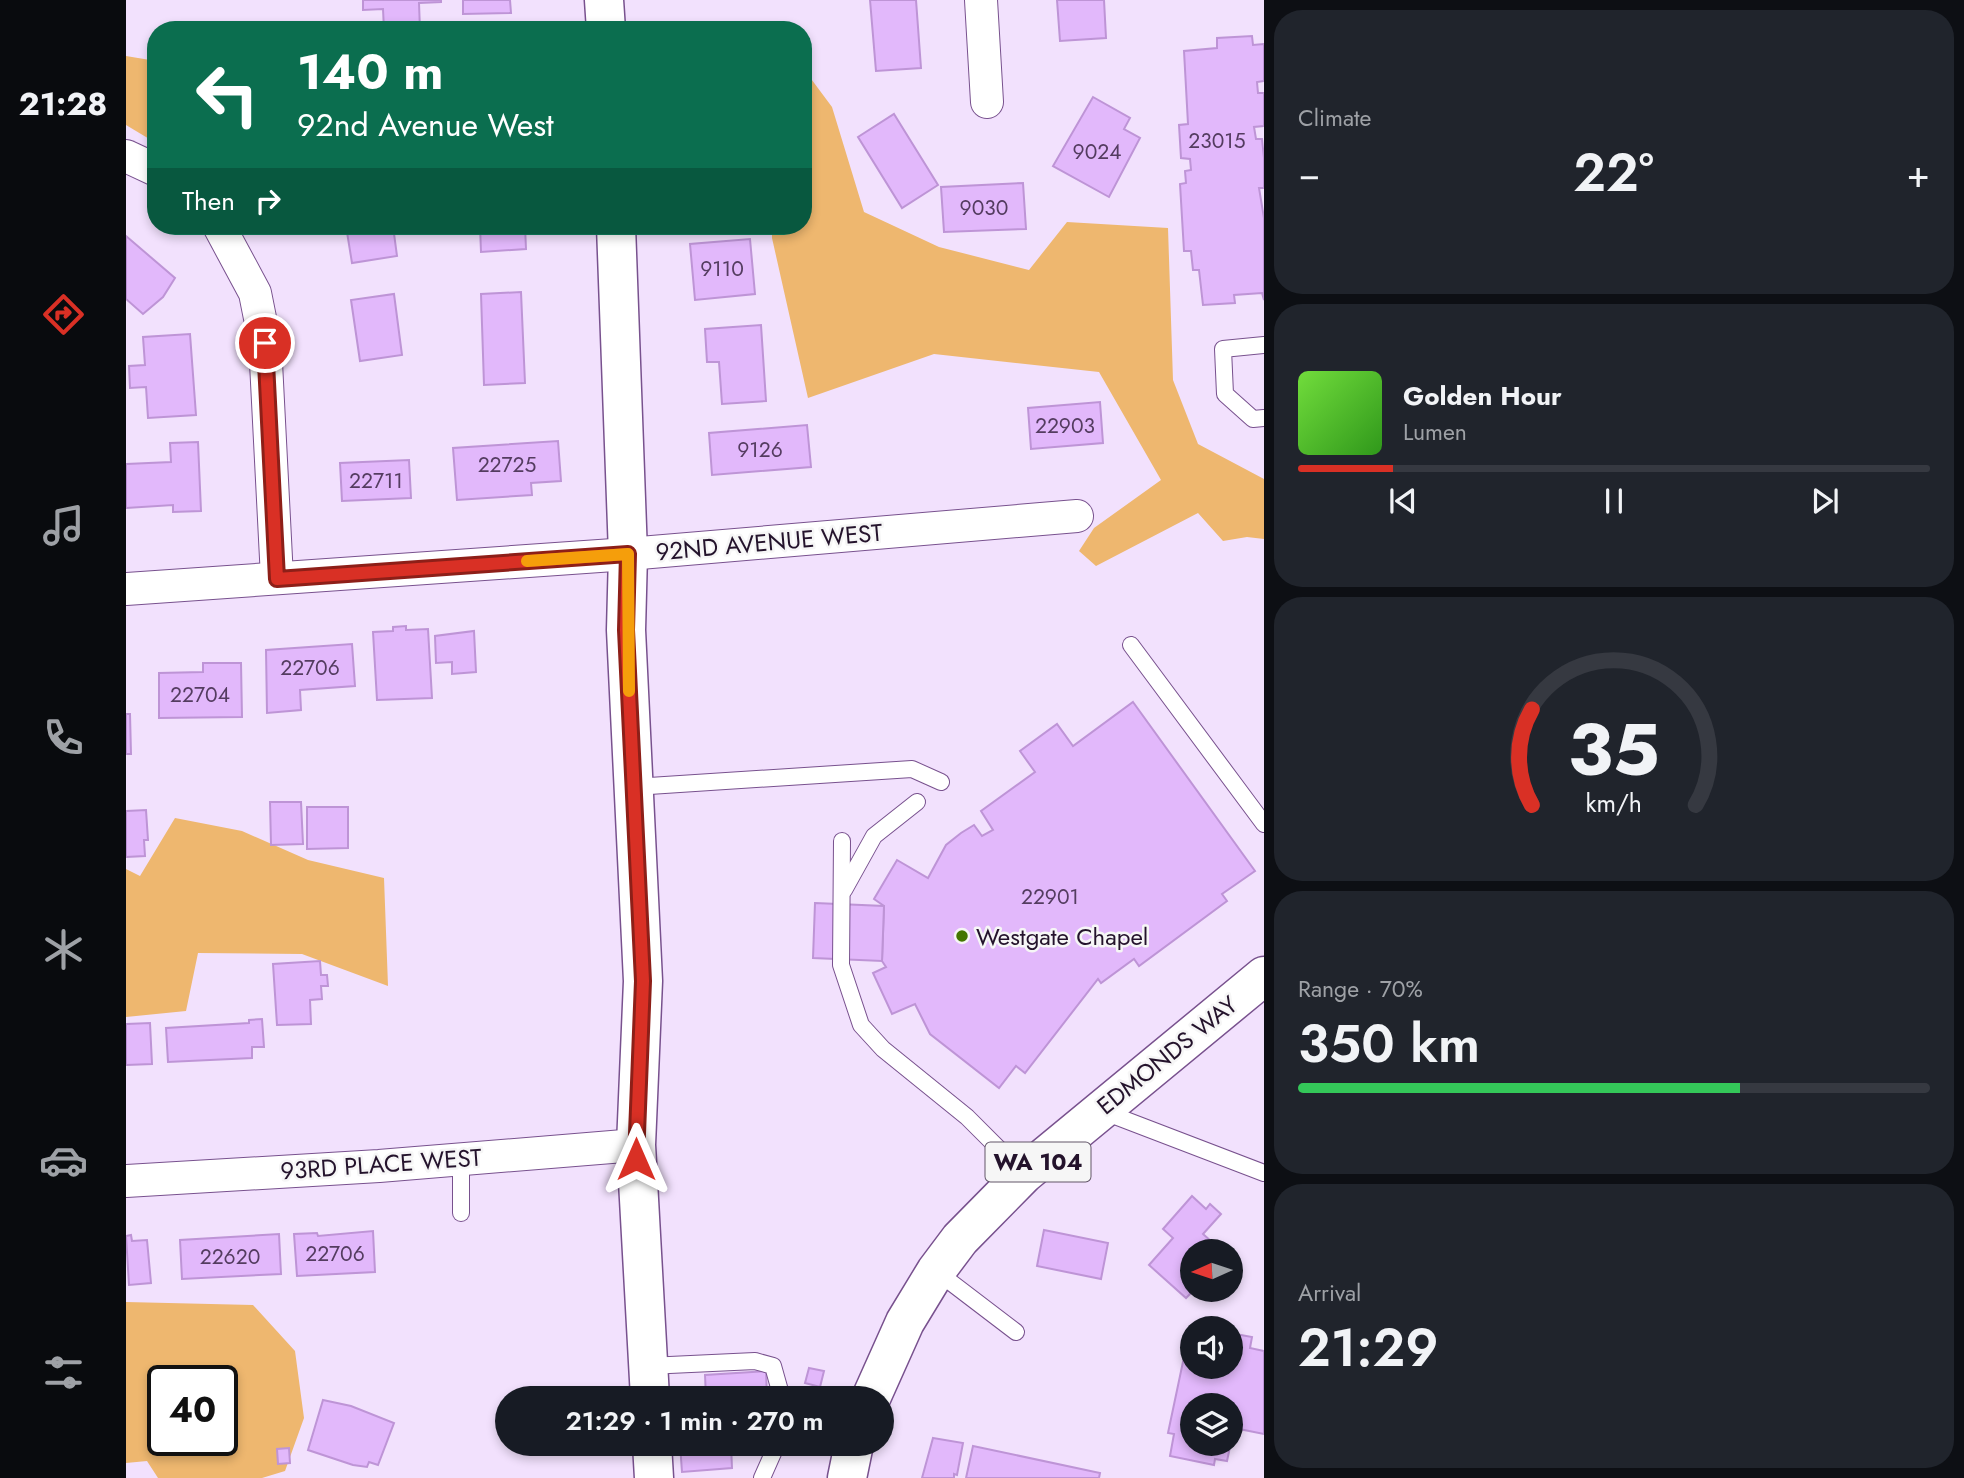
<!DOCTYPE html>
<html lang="en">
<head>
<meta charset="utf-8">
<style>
  :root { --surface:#171b24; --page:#20242c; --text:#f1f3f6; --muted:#9ea1a6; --line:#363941; --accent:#d93025 }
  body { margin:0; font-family:Jost,sans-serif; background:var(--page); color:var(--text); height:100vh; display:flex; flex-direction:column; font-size:26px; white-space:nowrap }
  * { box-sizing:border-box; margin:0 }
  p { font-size:23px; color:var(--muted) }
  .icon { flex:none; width:38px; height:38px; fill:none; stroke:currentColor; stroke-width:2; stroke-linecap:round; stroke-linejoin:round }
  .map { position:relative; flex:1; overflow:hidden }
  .side { display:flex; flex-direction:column; gap:10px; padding:10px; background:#0d0f14; width:700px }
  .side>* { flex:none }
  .guide { position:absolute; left:21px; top:21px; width:665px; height:214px; border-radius:28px; box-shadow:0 4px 10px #0003; background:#0b6e4f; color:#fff; overflow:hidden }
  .needle { width:46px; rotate:267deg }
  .controls { position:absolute; left:1054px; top:1239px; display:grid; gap:14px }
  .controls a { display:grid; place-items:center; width:63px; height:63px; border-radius:50%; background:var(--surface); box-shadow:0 4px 10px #0003; font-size:35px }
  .speed { position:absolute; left:21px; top:1365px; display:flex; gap:14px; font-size:35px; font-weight:700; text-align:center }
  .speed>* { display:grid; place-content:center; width:91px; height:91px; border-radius:50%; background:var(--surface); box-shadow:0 4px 10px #0003; line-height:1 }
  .speed .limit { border:4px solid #111; border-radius:10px; background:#fff; color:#111 }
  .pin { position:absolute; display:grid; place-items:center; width:60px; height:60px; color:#fff; margin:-30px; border:4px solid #fff; border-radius:50%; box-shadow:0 2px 7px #0007 }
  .me { position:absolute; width:77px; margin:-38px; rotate:0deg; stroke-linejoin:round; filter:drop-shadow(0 0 5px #0008) }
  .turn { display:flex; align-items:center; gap:24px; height:147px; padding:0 35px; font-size:32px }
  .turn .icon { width:91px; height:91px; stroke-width:2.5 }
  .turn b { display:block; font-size:49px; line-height:60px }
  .then { display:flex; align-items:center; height:66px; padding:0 35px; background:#0003; gap:14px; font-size:26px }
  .big { font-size:52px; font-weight:600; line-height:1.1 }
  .side .widget { flex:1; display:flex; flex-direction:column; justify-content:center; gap:10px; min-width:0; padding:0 24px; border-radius:28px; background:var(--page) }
  .side .dial { align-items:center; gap:0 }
  .dial svg { height:182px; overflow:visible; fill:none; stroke:var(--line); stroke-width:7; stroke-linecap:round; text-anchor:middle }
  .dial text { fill:var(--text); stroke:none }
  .song { display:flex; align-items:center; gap:21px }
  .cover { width:84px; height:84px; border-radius:10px; background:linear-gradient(135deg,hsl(100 70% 55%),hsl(110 70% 35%)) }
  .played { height:7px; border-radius:4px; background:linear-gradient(90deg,var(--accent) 15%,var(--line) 15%) }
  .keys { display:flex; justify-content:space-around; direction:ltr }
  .heat { display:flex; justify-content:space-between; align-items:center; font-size:38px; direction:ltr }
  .charge { height:10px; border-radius:5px; background:linear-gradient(90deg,#34c759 70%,var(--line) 0) }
  .trip { position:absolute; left:369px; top:1386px; width:399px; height:70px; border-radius:35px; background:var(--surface); box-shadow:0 4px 10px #0003; font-weight:600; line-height:70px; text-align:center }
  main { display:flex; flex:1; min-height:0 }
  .dock { display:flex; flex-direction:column; width:126px; justify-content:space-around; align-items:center; background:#090b0e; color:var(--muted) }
  .dock .icon { width:49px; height:49px }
  .dock .active { color:var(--accent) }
  .dock b { font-size:32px; color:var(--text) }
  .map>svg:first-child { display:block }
</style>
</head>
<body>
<main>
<nav class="dock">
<b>21:28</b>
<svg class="icon active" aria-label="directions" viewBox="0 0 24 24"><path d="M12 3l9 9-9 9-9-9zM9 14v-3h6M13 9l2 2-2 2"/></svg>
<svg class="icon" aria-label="music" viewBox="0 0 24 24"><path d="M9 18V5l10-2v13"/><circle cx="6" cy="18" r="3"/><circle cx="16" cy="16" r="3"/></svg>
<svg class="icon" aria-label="phone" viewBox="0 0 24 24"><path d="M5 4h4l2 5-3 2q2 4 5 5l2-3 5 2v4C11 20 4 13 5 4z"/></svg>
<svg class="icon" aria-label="climate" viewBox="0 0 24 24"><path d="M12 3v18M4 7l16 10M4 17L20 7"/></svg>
<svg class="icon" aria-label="car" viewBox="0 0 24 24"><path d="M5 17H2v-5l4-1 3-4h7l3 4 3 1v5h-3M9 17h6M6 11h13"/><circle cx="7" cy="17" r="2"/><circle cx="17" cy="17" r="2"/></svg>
<svg class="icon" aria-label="filters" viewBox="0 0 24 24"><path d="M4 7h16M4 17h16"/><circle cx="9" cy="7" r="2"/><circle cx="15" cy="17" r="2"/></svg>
</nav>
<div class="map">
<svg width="1138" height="1478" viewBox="0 0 1138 1478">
  <rect width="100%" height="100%" fill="#f2e1fd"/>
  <g fill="#eeb76f" fill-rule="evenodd">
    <polygon points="0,56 30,61 30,143 0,125"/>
    <polygon points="677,68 706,107 738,212 813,247 903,270 941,222 1042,228 1047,380 1072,444 1138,479 1138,539 1121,537 1097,541 1072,513 970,566 953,551 968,528 1035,480 973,372 808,354 682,398 646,238 646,226 677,226"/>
    <polygon points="49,818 116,831 182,860 258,878 262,986 176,954 72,953 60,1011 0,1017 0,869 14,876"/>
    <path d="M0 1302 127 1305 169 1351 178 1418 159 1471 136 1478H32L21 1461 0 1463ZM37 1381H96V1440H37Z"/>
  </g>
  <g fill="#e2b8fb" stroke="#be94d6" stroke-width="2" fill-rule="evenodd">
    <polygon points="237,0 315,0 315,2 293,3 294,30 258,30 257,9 237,10"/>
    <polygon points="337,0 384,0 385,13 337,14"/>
    <polygon points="744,0 790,0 795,68 750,71"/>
    <polygon points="931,0 978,0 980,38 934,41"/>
    <polygon points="1126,36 1127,45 1138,44 1138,81 1131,82 1132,93 1138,93 1138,126 1128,127 1130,139 1136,139 1138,158 1138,188 1133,188 1138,218 1138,300 1136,293 1108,295 1109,303 1077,305 1073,270 1067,270 1065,251 1058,251 1054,184 1060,183 1059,171 1065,170 1064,159 1055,158 1053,125 1062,124 1058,51 1091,48 1091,38"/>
    <polygon points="967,97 1004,118 998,129 1014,138 983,197 927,166"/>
    <polygon points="768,114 812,185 776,208 732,137"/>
    <polygon points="897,183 900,229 818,232 815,187"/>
    <polygon points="220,226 267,226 271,256 226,263"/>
    <polygon points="354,226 399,226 400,249 355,252"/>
    <polygon points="0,236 49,278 37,297 17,314 0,299"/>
    <polygon points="624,239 629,294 569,300 564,244"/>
    <polygon points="395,292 399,383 358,385 355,294"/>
    <polygon points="268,294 276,355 234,361 225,300"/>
    <polygon points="635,325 640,401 596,404 593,362 581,362 579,329"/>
    <polygon points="64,334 70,415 22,418 20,387 4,388 3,366 19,365 17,337"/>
    <polygon points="974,402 977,443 905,449 902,408"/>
    <polygon points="681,425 685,467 586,475 583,433"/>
    <polygon points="432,441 435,481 405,483 406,495 331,500 327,448"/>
    <polygon points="72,442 75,511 47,512 47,505 0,508 0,464 45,462 44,443"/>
    <polygon points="283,460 285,498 216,501 214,463"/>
    <polygon points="280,626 280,630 302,629 306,698 251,700 247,632 267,631 267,627"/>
    <polygon points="348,631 350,672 326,674 326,662 310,663 309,636"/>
    <polygon points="226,644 229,686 174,690 175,710 141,713 140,650"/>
    <polygon points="77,663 115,663 116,717 33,718 33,673 77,672"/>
    <polygon points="1007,702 1129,871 1096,894 1101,901 1013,966 1008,959 975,983 972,979 899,1073 890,1066 873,1088 804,1034 789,1004 766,1014 747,973 760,967 756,961 758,906 748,899 771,860 802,878 820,845 835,833 848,825 856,836 867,830 855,811 909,772 894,751 931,724 947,746"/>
    <polygon points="0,714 4,714 5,754 0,754"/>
    <polygon points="144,802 175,802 177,844 145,845"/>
    <polygon points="181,807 222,807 222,848 181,849"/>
    <polygon points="20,810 22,840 18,840 19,856 0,857 0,811"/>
    <polygon points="689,903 758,906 756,961 687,958"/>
    <polygon points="194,961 195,975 201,975 202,986 195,986 196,999 184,1000 185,1024 151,1025 147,964"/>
    <polygon points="136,1019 138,1047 126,1047 126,1058 42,1062 40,1028 123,1023 123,1020"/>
    <polygon points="24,1023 26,1064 0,1065 0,1024"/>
    <polygon points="1066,1196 1080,1209 1084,1204 1095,1214 1077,1234 1096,1251 1066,1251 1068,1290 1060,1298 1023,1265 1047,1238 1037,1229"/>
    <polygon points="918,1230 982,1243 975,1279 911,1266"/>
    <polygon points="247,1231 249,1272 171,1276 168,1234 191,1233 192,1236"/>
    <polygon points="153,1234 155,1274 56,1279 54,1240"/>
    <polygon points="5,1235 6,1241 21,1240 25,1283 3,1285 0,1236"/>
    <path d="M1104 1333 1126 1337 1124 1348 1138 1351V1434L1108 1428 1101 1461 1089 1459 1088 1465 1044 1456 1048 1434 1042 1433 1062 1338 1066 1339V1367H1104ZM1066 1405H1104V1444H1066Z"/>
    <polygon points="683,1368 698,1371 694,1387 679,1383"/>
    <polygon points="640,1371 641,1398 580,1398 579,1375"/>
    <polygon points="197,1400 225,1406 268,1423 252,1465 243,1462 241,1467 227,1465 182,1450"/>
    <polygon points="807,1438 837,1443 831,1475 828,1474 828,1478 796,1478"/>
    <polygon points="554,1444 605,1444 606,1468 556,1472"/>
    <polygon points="847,1446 974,1473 973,1478 840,1478"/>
    <polygon points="163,1448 164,1463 152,1464 151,1449"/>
  </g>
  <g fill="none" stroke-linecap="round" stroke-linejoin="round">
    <g stroke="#78518e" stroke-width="18">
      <g id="lane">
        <polyline points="1138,345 1097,349 1099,394 1127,419 1138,418"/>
        <polyline points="1005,645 1138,824"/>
        <polyline points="508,787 786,769 815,782"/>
        <polyline points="716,841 715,965 735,1025 757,1049 841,1117 898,1174"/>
        <polyline points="718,890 748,836 791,802"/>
        <polyline points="976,1111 1138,1173"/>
        <polyline points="335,1158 335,1213"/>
        <polyline points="810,1271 890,1332"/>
        <polyline points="522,1366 629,1361 647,1366 656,1398"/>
        <polyline points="636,1478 651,1444"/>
      </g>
    </g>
    <g stroke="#78518e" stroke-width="34">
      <g id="street">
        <polyline points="855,0 861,102"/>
        <polyline points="0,156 30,170"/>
        <polyline points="93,226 129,293 139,343 151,578"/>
        <polyline points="0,589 502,554 951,516"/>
        <polyline points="0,1181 253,1166 510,1145"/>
      </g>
    </g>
    <g stroke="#78518e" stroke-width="41">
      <g id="secondary">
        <polyline points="478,0 480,30"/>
        <polyline points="490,226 502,554 500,630 517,981 510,1145 524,1398"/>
        <polyline points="526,1444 528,1478"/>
      </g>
    </g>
    <g stroke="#78518e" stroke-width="41">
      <g id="primary">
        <polyline points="745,1398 779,1322 810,1271 834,1239 898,1174 1138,976"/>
        <polyline points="721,1478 728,1444"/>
      </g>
    </g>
    <use href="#lane" stroke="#fff" stroke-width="16"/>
    <use href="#street" stroke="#fff" stroke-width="32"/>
    <use href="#secondary" stroke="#fff" stroke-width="38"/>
    <use href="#primary" stroke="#fff" stroke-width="38"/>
  </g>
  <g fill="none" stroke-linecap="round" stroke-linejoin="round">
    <g stroke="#8d1f18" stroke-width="18">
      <polyline id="route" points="139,343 151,579 502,554 500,630 517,981 510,1159"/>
    </g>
    <use href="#route" stroke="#d93025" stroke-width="12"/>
    <polyline stroke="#f59e0b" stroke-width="12" points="401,561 502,554 503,691"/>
  </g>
  <circle fill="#437600" stroke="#f6f6f6" stroke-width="2.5" cx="836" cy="936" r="7"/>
  <g text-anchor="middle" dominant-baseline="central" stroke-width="5" stroke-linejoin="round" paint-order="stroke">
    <g font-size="21" fill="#543c60">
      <text x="1091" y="141">23015</text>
      <text x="971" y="152">9024</text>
      <text x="858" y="208">9030</text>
      <text x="596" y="269">9110</text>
      <text x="939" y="426">22903</text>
      <text x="634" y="450">9126</text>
      <text x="381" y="465">22725</text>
      <text x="250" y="481">22711</text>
      <text x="184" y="668">22706</text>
      <text x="74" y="695">22704</text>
      <text x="924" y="897">22901</text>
      <text x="209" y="1254">22706</text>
      <text x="104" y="1257">22620</text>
    </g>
    <rect fill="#f6f6f6" stroke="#635769" stroke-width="2" x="859.5" y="1142.5" width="105" height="39" rx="5"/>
    <g font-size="23" font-weight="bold" fill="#24132c">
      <text x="912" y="1162">WA 104</text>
    </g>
    <g font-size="24" fill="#24132c" stroke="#f6f6f6">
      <text transform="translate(643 542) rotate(-5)">92ND AVENUE WEST</text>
      <text transform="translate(1041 1055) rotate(-39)">EDMONDS WAY</text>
      <text transform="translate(255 1164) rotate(-4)">93RD PLACE WEST</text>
    </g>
    <g font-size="24" fill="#24132c" stroke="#f6f6f6" text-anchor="start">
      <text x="850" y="936">Westgate Chapel</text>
    </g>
  </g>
</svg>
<div class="controls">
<a><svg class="needle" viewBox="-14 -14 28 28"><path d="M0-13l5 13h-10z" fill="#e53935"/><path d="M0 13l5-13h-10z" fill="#9ea1a6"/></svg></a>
<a><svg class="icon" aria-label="sound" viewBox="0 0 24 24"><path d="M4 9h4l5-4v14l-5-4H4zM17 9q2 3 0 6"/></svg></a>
<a><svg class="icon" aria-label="layers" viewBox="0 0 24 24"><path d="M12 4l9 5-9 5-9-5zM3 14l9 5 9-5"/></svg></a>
</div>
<div class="speed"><div class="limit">40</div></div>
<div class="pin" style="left:139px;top:343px;background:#d93025"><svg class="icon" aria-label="arrive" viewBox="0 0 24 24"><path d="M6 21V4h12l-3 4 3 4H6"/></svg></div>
<svg class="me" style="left:510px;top:1159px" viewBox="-20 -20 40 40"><path d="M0-17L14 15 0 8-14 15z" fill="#d93025" stroke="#fff" stroke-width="4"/></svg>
<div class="trip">21:29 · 1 min · 270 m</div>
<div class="guide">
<div class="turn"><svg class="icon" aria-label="left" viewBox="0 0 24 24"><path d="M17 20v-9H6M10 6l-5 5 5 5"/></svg><div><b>140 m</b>92nd Avenue West</div></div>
<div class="then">Then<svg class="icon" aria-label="right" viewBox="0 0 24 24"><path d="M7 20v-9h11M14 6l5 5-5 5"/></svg></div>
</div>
</div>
<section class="side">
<div class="widget"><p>Climate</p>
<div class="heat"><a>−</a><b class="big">22°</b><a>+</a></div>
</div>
<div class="widget">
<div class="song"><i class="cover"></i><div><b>Golden Hour</b><p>Lumen</p></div></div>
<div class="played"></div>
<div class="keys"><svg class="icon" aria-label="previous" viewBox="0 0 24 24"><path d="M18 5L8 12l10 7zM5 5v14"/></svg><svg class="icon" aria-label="pause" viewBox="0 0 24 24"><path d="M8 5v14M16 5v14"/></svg><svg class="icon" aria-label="next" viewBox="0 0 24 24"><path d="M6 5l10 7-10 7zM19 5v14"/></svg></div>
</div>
<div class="widget dial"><svg viewBox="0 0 100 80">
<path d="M14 69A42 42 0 1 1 86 69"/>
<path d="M14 69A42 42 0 0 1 14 27" stroke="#d93025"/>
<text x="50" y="56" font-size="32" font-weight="700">35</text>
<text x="50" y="72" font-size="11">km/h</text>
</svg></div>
<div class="widget"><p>Range · 70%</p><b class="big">350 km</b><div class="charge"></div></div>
<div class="widget"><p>Arrival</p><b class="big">21:29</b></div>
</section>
</main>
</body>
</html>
